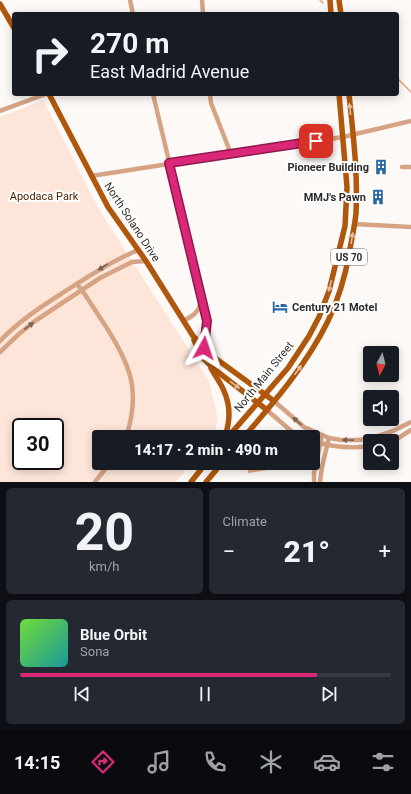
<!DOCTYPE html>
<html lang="en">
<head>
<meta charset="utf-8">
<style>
  :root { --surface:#171b24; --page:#242831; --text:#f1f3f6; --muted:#9ea1a6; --line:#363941; --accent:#db2777 }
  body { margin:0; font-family:Roboto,sans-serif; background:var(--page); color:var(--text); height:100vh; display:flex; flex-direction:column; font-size:15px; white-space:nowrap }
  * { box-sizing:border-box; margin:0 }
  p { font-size:13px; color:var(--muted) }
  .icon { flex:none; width:22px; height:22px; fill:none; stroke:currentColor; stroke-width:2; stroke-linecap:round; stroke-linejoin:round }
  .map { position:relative; height:482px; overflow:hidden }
  .drawer { display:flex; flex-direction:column; gap:6px; padding:6px; background:#0d0f14; flex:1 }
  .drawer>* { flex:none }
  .hud { position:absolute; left:12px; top:12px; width:387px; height:84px; border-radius:4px; box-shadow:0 2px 10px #0003; background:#171b24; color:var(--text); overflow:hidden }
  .needle { width:26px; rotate:187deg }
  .fabs { position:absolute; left:363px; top:346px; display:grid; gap:8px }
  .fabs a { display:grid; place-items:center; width:36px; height:36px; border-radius:4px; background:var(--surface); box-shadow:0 2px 10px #0003; font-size:20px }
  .speed { position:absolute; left:12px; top:418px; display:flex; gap:8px; font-size:20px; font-weight:700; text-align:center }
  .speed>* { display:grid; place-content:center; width:52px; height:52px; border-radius:50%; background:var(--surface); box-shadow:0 2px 10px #0003; line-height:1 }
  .speed .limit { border:2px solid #111; border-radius:6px; background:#fff; color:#111 }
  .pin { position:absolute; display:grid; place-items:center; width:34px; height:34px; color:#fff; margin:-17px; border-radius:8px; box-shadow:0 2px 6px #0006 }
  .me { position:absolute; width:44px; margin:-22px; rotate:5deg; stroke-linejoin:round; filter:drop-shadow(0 0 3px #0008) }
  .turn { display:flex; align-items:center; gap:14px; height:84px; padding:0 12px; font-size:18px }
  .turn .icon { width:52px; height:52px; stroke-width:2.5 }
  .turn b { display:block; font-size:28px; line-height:34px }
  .big { font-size:30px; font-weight:800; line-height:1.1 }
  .drawer .tile { flex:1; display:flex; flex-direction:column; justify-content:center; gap:6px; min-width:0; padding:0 14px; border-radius:6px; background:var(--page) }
  .drawer .dial { align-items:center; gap:0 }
  .dial b { font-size:52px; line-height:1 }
  .song { display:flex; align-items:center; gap:12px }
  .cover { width:48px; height:48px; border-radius:6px; background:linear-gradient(135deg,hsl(100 70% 55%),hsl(180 70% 35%)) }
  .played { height:4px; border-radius:2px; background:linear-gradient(90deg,var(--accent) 80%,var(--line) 80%) }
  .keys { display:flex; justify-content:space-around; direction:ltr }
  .heat { display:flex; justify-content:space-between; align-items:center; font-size:22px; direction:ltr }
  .drawer .tiles { flex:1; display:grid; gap:6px; grid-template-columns:1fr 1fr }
  .tile:last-child { grid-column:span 2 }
  .trip { position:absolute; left:92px; top:430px; width:228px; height:40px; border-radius:4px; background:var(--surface); box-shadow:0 2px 10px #0003; font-weight:800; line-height:40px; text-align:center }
  .tabs { display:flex; height:64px; justify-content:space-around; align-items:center; background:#090b0e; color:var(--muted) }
  .tabs .icon { width:28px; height:28px }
  .tabs .selected { color:var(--accent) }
  .tabs b { font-size:18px; color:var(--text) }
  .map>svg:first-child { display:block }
</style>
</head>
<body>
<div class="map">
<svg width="411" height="482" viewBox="0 0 411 482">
  <rect width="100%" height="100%" fill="#fdf9f6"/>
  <path fill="#fde6d9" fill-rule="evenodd" d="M43 100 100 211 209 381 218 419 213 437H99V463H191L176 482H0V117ZM21 427H55V461H21Z"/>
  <polygon fill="#e9a378" points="247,463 301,463 301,465 248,473"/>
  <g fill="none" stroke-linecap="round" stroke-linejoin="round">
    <g stroke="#e9a378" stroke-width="1.5">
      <polyline points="320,0 323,3"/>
      <polyline points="397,78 411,92"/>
    </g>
    <g stroke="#d6a485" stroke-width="4.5">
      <polyline points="130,0 133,14"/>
      <polyline points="202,0 203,14"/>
      <polyline points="153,94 207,321 204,348"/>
      <polyline points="210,94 211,103 231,154"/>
      <polyline points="0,111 46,94"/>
      <polyline points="402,167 411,167"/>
      <polyline points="91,176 343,137 411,121"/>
      <polyline points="354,224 411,227"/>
      <path d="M77 284C87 296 94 309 103 322 129 362 142 389 126 437"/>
      <path d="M183 321C193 316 198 313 201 302"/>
      <path d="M0 341C18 322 39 308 61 294 86 278 110 262 138 250"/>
      <polyline points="0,352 19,334 35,321 100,278 132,262 146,261"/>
      <polyline points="274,401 304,427 329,438 341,440 359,440 375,437 393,431 411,422"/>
      <polyline points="267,410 290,430 301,437"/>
      <path d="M313 441C332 447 350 449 370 446"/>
      <polyline points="389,441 397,439 411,430"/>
      <polyline points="95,482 110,463"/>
      <polyline points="314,482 314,473 322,435"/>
      <polyline points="320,482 322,467 329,438"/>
    </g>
    <g stroke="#af570c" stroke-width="5.5">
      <polyline points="330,0 331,14"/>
      <polyline points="339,0 341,14"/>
      <polyline points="0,4 14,28"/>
      <polyline points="49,94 108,207 146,261 193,336 215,358 274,401"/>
      <polyline points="194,340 201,356 214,369 267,410"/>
      <path d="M211 368C215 376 221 383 224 391 231 407 230 421 225 437"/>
      <polyline points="228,437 288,368 309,336 319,317 329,291 345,226 347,187 339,94"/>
      <path d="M244 437C275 401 307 364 328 321 339 298 346 274 350 249 352 237 355 225 356 213 358 173 353 133 349 94"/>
      <polyline points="191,482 206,463"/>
      <polyline points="206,482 222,463"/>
    </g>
  </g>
  <defs><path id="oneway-solid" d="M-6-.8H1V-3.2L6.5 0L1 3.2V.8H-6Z"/></defs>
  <g fill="#dfbc9e">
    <use href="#oneway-solid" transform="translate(350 109) rotate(-96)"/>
    <use href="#oneway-solid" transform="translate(352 238) rotate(-81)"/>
    <use href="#oneway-solid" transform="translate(330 286) rotate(105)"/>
    <use href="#oneway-solid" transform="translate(298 370) rotate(-54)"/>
    <use href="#oneway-solid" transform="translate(235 385) rotate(36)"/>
  </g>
  <g fill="#796153">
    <use href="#oneway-solid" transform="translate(103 267) rotate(147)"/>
    <use href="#oneway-solid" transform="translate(29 326) rotate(-37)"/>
    <use href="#oneway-solid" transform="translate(297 421) rotate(-139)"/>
    <use href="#oneway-solid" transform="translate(348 440) rotate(-179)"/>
  </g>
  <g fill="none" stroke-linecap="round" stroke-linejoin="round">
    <g stroke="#8e194d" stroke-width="10">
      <polyline id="route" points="204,348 207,321 169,163 316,141"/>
    </g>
    <use href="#route" stroke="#db2777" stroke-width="7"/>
  </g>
  <defs>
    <g id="building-bare" transform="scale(1.2)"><path d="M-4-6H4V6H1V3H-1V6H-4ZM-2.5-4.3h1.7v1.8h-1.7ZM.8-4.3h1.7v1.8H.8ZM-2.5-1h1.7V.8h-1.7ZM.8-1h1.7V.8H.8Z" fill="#2a69a0" stroke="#fff" stroke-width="2.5" paint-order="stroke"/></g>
    <g id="hotel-bare" transform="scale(1.2)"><path d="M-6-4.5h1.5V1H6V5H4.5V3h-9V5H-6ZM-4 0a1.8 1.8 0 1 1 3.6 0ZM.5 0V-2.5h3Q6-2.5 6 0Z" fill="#2a69a0" stroke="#fff" stroke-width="2.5" paint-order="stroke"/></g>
  </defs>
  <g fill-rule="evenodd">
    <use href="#building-bare" x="381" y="167"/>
    <use href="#building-bare" x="378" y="197"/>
    <use href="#hotel-bare" x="280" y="307"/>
  </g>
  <g text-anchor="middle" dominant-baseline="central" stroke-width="4" stroke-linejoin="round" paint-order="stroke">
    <rect fill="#fff" stroke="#6c6b6a" stroke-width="1" x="331" y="249" width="36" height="16" rx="3"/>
    <g font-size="10" font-weight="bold" fill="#2d2b2a">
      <text x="349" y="257">US 70</text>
    </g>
    <g font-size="11" font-weight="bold" fill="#2d2b2a" stroke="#fff" text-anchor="end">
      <text x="369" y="167">Pioneer Building</text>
      <text x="366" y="197">MMJ's Pawn</text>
      <text x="292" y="307" text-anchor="start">Century 21 Motel</text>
    </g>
    <g font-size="11" fill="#4a1f00" stroke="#fff">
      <text x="44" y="196">Apodaca Park</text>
    </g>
    <g font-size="11" fill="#2d2b2a" stroke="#fff">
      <text transform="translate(132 222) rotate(57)">North Solano Drive</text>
      <text transform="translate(264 377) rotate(-51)">North Main Street</text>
    </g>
  </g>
</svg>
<div class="fabs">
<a><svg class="needle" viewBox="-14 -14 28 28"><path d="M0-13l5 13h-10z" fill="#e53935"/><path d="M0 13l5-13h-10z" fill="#9ea1a6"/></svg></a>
<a><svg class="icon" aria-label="sound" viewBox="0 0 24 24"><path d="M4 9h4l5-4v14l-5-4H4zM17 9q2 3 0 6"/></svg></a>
<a><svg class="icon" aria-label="search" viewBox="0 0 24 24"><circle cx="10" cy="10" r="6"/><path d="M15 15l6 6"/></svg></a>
</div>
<div class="speed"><div class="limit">30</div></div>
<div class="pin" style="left:316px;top:141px;background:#d93025"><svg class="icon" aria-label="arrive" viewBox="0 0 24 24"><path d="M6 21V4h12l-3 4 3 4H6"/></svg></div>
<svg class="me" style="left:204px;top:348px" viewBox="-20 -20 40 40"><path d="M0-17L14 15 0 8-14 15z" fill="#db2777" stroke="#fff" stroke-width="4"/></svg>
<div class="trip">14:17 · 2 min · 490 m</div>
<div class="hud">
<div class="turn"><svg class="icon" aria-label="right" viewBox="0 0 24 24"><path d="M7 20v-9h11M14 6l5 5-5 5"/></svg><div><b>270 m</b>East Madrid Avenue</div></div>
</div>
</div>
<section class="drawer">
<div class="tiles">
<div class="tile dial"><b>20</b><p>km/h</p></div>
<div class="tile"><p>Climate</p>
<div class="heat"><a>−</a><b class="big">21°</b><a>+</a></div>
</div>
<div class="tile">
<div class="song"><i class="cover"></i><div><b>Blue Orbit</b><p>Sona</p></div></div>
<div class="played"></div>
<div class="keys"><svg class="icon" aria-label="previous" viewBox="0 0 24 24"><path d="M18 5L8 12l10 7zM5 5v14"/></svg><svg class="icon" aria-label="pause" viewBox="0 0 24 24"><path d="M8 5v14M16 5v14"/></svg><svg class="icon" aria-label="next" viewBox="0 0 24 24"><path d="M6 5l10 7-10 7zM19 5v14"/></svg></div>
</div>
</div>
</section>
<nav class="tabs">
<b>14:15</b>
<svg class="icon selected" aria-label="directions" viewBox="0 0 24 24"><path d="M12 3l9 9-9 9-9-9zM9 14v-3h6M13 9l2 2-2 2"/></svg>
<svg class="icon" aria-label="music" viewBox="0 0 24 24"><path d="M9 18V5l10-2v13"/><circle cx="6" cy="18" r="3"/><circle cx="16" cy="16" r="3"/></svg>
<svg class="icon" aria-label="phone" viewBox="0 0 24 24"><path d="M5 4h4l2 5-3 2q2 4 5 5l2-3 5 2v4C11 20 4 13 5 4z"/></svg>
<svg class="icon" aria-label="climate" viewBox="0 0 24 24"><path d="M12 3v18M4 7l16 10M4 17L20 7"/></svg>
<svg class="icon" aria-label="car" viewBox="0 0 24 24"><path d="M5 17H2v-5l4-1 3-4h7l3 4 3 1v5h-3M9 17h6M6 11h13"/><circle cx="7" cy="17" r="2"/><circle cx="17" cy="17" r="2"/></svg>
<svg class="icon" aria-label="filters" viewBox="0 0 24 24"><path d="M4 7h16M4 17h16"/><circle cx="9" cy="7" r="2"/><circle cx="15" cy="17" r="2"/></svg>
</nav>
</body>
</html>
